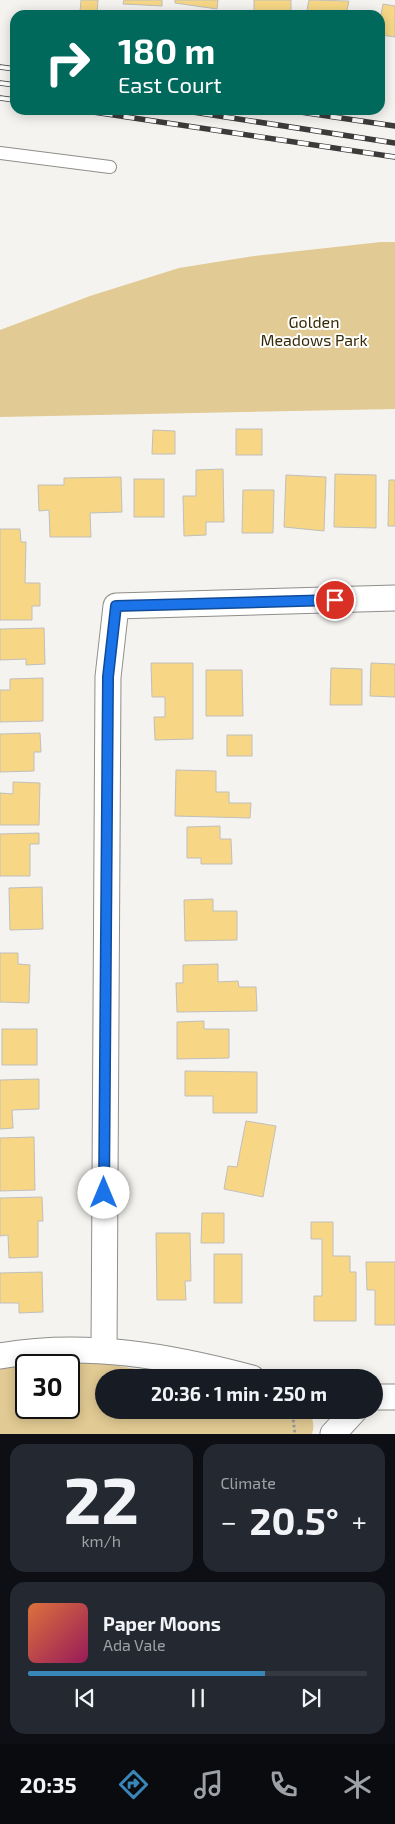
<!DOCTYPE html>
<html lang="en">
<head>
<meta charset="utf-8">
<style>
  :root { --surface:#171b24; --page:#242831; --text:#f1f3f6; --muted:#9ea1a6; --line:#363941; --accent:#3987b9 }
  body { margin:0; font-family:"Exo 2",sans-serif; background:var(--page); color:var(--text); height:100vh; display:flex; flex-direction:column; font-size:19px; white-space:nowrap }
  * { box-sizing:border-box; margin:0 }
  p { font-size:16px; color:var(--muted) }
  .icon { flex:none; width:28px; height:28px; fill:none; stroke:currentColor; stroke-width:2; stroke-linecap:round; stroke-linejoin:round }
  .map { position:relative; height:1434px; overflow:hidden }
  .side { display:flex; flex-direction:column; gap:10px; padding:10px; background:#0d0f14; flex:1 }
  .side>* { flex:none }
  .top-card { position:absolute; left:10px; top:10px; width:375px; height:105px; border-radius:15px; box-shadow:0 2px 12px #0003; background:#00695c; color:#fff; overflow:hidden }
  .speed { position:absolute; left:15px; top:1354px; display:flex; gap:10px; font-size:25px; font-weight:700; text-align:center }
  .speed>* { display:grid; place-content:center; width:65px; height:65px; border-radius:50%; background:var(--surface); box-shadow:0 2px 12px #0003; line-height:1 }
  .speed .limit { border:2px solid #111; border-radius:8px; background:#fff; color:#111 }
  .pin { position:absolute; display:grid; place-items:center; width:42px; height:42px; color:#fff; margin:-21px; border:2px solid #fff; border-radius:50%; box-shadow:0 1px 5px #0007 }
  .me { position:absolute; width:55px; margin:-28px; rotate:0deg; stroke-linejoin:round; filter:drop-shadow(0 0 4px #0008) }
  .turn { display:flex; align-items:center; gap:18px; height:105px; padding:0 25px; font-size:22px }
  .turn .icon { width:65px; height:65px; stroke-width:2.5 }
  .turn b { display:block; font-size:35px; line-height:42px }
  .big { font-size:38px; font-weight:700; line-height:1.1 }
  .side .card { flex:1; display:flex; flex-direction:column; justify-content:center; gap:8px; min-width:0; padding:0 18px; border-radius:15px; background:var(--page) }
  .side .dial { align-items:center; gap:0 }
  .dial b { font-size:65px; line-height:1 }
  .song { display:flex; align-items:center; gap:15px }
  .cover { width:60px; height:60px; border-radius:8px; background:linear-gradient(135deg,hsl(20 70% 55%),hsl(330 70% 35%)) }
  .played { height:5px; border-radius:2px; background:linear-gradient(90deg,var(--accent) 70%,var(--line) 70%) }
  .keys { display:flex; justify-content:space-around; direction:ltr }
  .heat { display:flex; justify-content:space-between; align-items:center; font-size:28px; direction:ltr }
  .side .tiles { flex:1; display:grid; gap:10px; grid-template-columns:1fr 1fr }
  .card:last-child { grid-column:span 2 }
  .trip { position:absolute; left:95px; top:1369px; width:288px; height:50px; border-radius:25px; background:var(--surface); box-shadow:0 2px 12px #0003; font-weight:700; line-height:50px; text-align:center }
  .dock { display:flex; height:80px; justify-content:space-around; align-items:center; background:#090b0e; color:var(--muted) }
  .dock .icon { width:35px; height:35px }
  .dock .active { color:var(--accent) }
  .dock b { font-size:22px; color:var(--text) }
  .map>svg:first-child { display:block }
</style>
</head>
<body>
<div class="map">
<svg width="395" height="1434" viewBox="0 0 395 1434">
  <rect width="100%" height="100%" fill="#f4f3ef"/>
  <g fill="#e1ca93" fill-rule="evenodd">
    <polygon points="381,242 395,242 395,409 0,417 0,330 90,296 179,268 254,256"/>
    <path d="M39 1361 96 1362 181 1377 104 1378V1410H306C313 1416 315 1425 312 1434H0V1368ZM26 1365H69V1408H26Z"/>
  </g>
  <g fill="#f7d786" stroke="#c0bfbb">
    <polygon points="81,0 98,0 97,14 80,12"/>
    <polygon points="124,0 162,0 162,6 123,4"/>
    <polygon points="175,0 218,0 217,9 175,3"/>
    <rect x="254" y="0" width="37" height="15"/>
    <polygon points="309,0 349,1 346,15 306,15"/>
    <polygon points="383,4 395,6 395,37 381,35 380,43 380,20"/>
    <rect x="236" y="429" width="26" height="26"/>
    <polygon points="153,430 175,431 175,454 152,454"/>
    <polygon points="223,469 224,522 206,522 206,535 184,536 183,496 196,496 196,470"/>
    <polygon points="335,474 376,475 376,528 334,527"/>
    <polygon points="286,475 326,477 324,531 284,527"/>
    <polygon points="121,477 122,512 90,513 91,537 50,537 49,510 39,511 38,485 64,485 64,478"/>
    <rect x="134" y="479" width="30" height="38"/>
    <polygon points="389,480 395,480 395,526 388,526"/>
    <polygon points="243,490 274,490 273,533 242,533"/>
    <polygon points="0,529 20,529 21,542 26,542 25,583 40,583 40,606 32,606 32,620 0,620"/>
    <polygon points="44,628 45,664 26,665 26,659 0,660 0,629"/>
    <polygon points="151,663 193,663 193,739 155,740 154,717 165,717 165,697 152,697"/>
    <polygon points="371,663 395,664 395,697 370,696"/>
    <polygon points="331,668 362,669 362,705 330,705"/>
    <polygon points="206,670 242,670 243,716 206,716"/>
    <polygon points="43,678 43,721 0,722 0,690 10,690 10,679"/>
    <polygon points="40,733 41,752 34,752 34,771 0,772 0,734"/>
    <rect x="227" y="735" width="25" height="21"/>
    <polygon points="176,770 216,771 216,792 229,792 229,803 251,803 250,818 175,816"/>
    <polygon points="13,782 40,783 39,825 0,825 0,793 13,794"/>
    <polygon points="220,826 220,839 231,839 232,864 201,864 201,858 187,858 187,827"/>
    <polygon points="39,833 39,844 30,844 30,876 0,876 0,834"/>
    <polygon points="42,887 43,929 10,930 9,888"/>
    <polygon points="213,899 213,911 237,911 237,940 185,941 184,900"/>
    <polygon points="0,953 18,953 18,964 30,965 29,1003 0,1002"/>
    <polygon points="218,964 218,982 238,981 239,987 256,987 257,1011 177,1012 176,983 183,983 183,965"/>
    <polygon points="204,1021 204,1029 229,1029 229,1058 177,1059 177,1022"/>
    <rect x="2" y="1029" width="35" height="36"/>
    <polygon points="185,1071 257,1072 257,1113 213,1113 213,1096 185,1096"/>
    <polygon points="39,1079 39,1109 12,1110 13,1128 0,1129 0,1080"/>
    <polygon points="246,1121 276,1126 263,1197 224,1189 228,1166 237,1167"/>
    <polygon points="34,1137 35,1190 0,1191 0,1138"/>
    <polygon points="42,1197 43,1221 38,1221 38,1257 9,1258 8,1235 0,1236 0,1198"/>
    <polygon points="202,1213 224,1213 224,1243 201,1243"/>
    <polygon points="311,1222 333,1222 333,1256 350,1256 350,1272 356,1272 356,1321 314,1321 314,1296 322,1296 322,1239 311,1239"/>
    <polygon points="156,1233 190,1233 191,1281 185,1281 186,1300 157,1300"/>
    <rect x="214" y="1254" width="28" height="49"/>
    <polygon points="366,1262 395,1262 395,1325 375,1325 375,1290 367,1290"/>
    <polygon points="42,1272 43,1312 19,1313 19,1303 0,1303 0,1273"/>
  </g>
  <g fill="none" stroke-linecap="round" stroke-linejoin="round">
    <g stroke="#8f8e8a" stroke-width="14">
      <polyline id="service" points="0,153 110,167"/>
    </g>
    <g stroke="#8f8e8a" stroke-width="27">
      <g id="minor">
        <polyline points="104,1350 108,677 116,606 395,598"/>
        <path d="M0 1356C85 1341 170 1356 252 1378"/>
        <polyline points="374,1397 395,1397"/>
        <polyline points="333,1434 355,1410"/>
      </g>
    </g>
    <polyline stroke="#9c9b98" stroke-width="3" stroke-dasharray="2.5 2.5" stroke-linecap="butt" points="292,1410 295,1434"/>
    <use href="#service" stroke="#fff" stroke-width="12"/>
    <use href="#minor" stroke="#fff" stroke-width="25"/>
    <g stroke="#3c3b39" stroke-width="5.5">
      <g id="rail">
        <polyline points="0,67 15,69"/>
        <polyline points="0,83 15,85"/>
        <polyline points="0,98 15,100"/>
        <polyline points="80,110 395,157"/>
        <polyline points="180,110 395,143"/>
        <polyline points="287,110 395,126"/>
      </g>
    </g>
    <use href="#rail" stroke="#fff" stroke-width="4" stroke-dasharray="11" stroke-linecap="butt"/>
  </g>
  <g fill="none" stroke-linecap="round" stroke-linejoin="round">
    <g stroke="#114b97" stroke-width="12">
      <polyline id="route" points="104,1193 108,677 116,606 335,600"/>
    </g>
    <use href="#route" stroke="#1a73e8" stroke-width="9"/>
  </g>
  <g text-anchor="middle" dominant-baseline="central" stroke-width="4" stroke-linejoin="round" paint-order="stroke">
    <g font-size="16" fill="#362a05" stroke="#fff">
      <text x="314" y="321">Golden<tspan x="314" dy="18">Meadows Park</tspan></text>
    </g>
  </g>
</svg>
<div class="speed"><div class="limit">30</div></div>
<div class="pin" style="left:335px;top:600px;background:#d93025"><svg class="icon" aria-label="arrive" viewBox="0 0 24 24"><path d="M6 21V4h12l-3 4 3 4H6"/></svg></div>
<svg class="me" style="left:104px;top:1193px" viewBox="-20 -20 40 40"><circle r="19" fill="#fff"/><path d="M0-13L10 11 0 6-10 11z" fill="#1a73e8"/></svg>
<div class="trip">20:36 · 1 min · 250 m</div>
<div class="top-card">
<div class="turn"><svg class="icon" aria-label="right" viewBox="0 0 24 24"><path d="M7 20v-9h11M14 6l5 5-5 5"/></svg><div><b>180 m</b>East Court</div></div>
</div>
</div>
<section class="side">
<div class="tiles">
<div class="card dial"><b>22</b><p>km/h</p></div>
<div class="card"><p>Climate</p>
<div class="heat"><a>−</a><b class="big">20.5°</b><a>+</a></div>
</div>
<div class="card">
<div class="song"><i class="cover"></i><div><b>Paper Moons</b><p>Ada Vale</p></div></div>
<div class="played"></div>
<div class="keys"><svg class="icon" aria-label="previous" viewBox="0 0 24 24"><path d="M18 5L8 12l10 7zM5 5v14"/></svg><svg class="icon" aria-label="pause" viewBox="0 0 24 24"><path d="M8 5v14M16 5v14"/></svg><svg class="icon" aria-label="next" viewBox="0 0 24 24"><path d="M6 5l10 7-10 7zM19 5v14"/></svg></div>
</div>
</div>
</section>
<nav class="dock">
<b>20:35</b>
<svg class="icon active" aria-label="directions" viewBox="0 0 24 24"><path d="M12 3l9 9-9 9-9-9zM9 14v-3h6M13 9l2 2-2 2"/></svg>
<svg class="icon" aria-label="music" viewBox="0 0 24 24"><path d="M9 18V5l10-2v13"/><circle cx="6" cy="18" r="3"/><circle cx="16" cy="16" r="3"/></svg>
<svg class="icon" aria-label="phone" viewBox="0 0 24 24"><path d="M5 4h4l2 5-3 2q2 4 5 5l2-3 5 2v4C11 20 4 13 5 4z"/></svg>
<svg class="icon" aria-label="climate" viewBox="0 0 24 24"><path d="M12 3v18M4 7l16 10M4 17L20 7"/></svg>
</nav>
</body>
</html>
